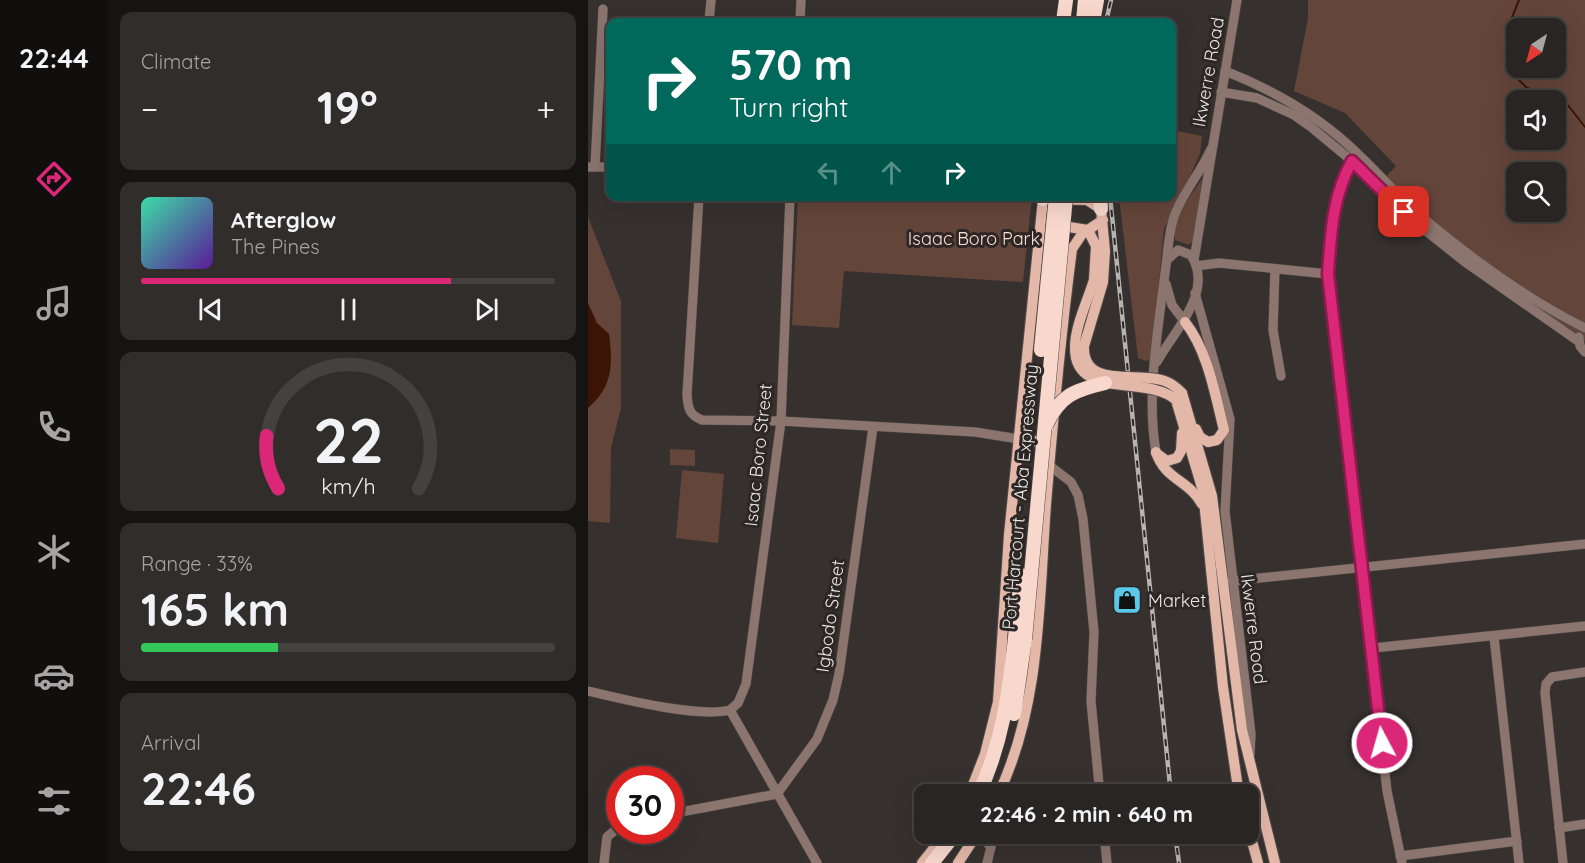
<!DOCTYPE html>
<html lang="en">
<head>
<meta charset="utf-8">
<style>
  :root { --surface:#282523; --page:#302d2b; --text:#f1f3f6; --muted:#a5a5a6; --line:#444241; --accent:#db2777 }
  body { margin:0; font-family:Quicksand,sans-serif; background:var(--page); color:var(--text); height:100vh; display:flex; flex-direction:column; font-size:22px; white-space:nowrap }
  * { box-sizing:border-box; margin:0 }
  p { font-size:20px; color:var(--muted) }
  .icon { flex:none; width:33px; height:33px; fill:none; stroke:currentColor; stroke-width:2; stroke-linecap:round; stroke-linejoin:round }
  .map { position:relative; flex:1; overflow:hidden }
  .details { display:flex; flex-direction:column; gap:12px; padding:12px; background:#161413; width:480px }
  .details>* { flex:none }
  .top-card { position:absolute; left:18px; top:18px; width:570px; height:183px; border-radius:12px; box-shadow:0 6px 24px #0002,0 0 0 2px var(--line); background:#00695c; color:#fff; overflow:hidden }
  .needle { width:39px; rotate:216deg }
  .tools { position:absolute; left:918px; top:18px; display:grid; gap:12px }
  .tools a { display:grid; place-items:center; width:60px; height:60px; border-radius:12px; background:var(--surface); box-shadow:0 6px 24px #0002,0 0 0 2px var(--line); font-size:30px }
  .speed { position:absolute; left:18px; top:766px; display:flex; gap:12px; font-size:30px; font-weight:700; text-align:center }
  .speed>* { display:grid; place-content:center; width:78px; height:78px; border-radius:50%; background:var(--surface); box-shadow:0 6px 24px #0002,0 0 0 2px var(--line); line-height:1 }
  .speed .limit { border:9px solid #d22; background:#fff; color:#111 }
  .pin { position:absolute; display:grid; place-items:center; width:51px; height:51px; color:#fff; margin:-26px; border-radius:12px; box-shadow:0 3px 9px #0006 }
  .me { position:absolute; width:66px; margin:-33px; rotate:354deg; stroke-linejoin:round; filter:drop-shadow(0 0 4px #0008) }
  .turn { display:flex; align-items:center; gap:21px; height:126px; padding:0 24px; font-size:27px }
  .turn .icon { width:78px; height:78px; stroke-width:2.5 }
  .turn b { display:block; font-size:42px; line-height:51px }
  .lanes { display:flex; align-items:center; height:57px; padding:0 24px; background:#0003; justify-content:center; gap:30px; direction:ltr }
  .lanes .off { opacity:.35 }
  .big { font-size:45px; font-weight:700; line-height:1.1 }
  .details .tile { flex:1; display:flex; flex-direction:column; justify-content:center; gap:9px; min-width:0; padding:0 21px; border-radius:12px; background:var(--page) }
  .details .dial { align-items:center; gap:0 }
  .dial svg { height:156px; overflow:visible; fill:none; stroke:var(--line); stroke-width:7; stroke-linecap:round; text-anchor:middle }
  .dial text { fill:var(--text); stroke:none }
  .song { display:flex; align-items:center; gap:18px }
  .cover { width:72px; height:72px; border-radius:9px; background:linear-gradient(135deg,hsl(160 70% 55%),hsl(270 70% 35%)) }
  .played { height:6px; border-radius:3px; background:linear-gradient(90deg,var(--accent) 75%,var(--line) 75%) }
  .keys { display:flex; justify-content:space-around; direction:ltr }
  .heat { display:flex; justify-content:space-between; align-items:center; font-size:33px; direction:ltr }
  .charge { height:9px; border-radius:4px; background:linear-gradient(90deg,#34c759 33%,var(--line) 0) }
  .trip { position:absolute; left:326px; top:784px; width:345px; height:60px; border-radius:12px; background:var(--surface); box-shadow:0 6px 24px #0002,0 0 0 2px var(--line); font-weight:700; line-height:60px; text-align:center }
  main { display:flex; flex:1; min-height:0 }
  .tab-bar { display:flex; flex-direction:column; width:108px; justify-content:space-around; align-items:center; background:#100f0e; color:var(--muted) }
  .tab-bar .icon { width:42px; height:42px }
  .tab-bar .current { color:var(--accent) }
  .tab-bar b { font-size:27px; color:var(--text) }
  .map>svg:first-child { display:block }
</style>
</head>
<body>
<main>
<nav class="tab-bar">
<b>22:44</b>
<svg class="icon current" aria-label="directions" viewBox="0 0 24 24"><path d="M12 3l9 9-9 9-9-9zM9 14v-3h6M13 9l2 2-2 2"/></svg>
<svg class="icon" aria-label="music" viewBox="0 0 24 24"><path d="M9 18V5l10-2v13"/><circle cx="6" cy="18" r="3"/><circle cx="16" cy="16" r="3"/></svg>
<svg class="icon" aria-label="phone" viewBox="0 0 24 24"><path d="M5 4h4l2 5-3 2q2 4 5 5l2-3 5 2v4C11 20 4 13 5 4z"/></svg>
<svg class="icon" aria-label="climate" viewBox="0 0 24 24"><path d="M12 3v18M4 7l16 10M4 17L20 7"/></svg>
<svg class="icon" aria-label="car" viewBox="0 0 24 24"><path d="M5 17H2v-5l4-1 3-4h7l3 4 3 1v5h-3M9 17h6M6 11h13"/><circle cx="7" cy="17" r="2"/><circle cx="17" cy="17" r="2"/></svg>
<svg class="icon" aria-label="filters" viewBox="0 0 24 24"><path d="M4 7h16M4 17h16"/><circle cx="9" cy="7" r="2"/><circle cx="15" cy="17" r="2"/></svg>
</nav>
<section class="details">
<div class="tile"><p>Climate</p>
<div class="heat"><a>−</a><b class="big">19°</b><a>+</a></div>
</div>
<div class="tile">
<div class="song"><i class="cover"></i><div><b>Afterglow</b><p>The Pines</p></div></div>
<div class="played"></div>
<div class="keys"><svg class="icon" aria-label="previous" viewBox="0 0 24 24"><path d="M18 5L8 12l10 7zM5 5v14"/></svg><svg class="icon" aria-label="pause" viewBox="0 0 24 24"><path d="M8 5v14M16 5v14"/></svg><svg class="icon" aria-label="next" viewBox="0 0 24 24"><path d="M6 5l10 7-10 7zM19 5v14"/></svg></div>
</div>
<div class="tile dial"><svg viewBox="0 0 100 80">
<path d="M14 69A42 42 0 1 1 86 69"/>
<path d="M14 69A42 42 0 0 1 8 42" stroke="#db2777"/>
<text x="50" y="56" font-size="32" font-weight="700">22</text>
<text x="50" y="72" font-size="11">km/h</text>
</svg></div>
<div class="tile"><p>Range · 33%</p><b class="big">165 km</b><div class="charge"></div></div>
<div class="tile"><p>Arrival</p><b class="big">22:46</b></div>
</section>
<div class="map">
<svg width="997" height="863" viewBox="0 0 997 863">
  <rect width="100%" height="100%" fill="#36312f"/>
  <g fill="#64453a" fill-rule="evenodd">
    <path d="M720 0H997V341L986 336 789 186 808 166 757 113 706 91 720 18ZM928 28H968V68H928ZM928 100H968V140H928ZM928 172H968V212H928Z"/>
    <polygon points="584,130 614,136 612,153 604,172 576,229 564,358 559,361 550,358 531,197 584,196"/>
    <polygon points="614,179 606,240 601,245 587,240 587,224 593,209"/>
    <polygon points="210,197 444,197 435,282 256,271 251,328 204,325"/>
    <polygon points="0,217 33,301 33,408 23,448 22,523 0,521"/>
    <polygon points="82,449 107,450 107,466 82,465"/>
    <polygon points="94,470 136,474 130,543 88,538"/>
  </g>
  <path fill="#3b1406" d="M0 303 9 323 21 334C25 364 25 387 0 408Z"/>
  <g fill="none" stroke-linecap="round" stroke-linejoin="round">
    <polyline stroke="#3b1406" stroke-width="2" points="931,0 919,30 917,59 924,73 939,88 964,95 979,104 997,127"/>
    <g stroke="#534e4c" stroke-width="10">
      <g id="minor">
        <polyline points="121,22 123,0"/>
        <polyline points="212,22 213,0"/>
        <path d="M637 71C688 91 733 117 772 156 793 176 812 198 834 217 884 259 939 299 997 328"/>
        <polyline points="633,92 669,98 706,115 723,127 764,161 828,223 877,262 990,341"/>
        <path d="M764 161C744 196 743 234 740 274L799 791 814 863"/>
        <polyline points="0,167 22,167"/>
        <polyline points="7,167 15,9"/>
        <path d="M111 196 99 395C100 408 101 415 114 420L193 421 387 432 431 439"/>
        <polyline points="606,260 649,0"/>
        <polyline points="608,266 631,263 740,274"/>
        <polyline points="687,269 685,330 693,376"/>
        <polyline points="578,284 584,305 597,322"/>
        <polyline points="607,293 642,419 637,511 663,734 662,754"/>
        <polyline points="991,337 992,346 997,352"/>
        <path d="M569 362C585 332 627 292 603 255L590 250 579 260"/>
        <path d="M568 452C558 396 570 330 577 273 580 254 580 232 587 214 596 191 613 172 623 149"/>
        <polyline points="462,466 483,482 490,495 495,519 506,632 503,701 512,795"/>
        <polyline points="643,581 997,544"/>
        <polyline points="906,637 931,863"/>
        <polyline points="785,648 997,626"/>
        <path d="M0 691C33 699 110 718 142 710L150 703 158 684 193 421 202 196"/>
        <polyline points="142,710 229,863"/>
        <polyline points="82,814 189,794 229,739 245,700 251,674 285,427"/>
        <polyline points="971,828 997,824"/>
        <polyline points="391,834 403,847 399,863"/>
        <polyline points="516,834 519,863"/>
        <polyline points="812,856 929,841"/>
        <polyline points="16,863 19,837 32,826"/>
        <polyline points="975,863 957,693 958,684 964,677 997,672"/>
      </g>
    </g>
    <g stroke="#534e4c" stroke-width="12">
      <g id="major">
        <polyline points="468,225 500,230"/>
        <polyline points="500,230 508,246 506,280"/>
        <path d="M597 322C620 351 627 395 636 430L629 440 620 442 612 437 608 429"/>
        <polyline points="594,393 624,496 654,730 687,863"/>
        <polyline points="588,400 615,491 635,687 651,795"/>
        <polyline points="431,439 461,443"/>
        <path d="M568 452C577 480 601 480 614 504"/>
        <polyline points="568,453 579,461 589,458 593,451 594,433"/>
        <polyline points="381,795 397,754 410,702 421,535 455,199 499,200 513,209 517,251 515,282"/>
        <path d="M410 795C453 706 451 600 458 504 465 419 473 333 484 249L494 234 515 220"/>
        <polyline points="660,827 670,863"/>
        <polyline points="334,863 357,834"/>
        <polyline points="370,863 389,834"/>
      </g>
    </g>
    <g stroke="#534e4c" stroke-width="15">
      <g id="highway">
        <polyline points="475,22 478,0"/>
        <polyline points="495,22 497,0"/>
        <polyline points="505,22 509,0"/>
        <polyline points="512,196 513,209"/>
        <polyline points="455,199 455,196"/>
        <polyline points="426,714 437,639"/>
        <path d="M390 795C414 745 421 693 427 638"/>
        <polyline points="344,863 367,834"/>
      </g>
    </g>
    <use href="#minor" stroke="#8b756e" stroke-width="9"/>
    <use href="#major" stroke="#e4b8a9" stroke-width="10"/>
    <use href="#highway" stroke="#f8d8cd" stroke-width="14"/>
    <g stroke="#b7b3b1" stroke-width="4.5">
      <g id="rail">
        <polyline points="518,22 523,0"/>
        <polyline points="522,196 583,795"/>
        <polyline points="587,834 591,863"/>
      </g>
    </g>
    <use href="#rail" stroke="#2c2725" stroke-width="2" stroke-dasharray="7" stroke-linecap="butt"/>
    <g stroke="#534e4c" stroke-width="12" stroke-linecap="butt">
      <g id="major-bridge">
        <path d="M506 280C500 300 487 326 487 347 486 401 560 374 588 400"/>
        <path d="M515 282 496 346C494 391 553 370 579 382 585 384 590 389 594 393"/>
      </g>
    </g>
    <g stroke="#534e4c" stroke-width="15" stroke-linecap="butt">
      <g id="highway-bridge">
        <polyline points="453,350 468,196"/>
        <path d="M458 425C472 395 487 390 517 383"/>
        <polyline points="427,638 433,575"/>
        <polyline points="437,639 478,196"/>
      </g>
    </g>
    <use href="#major-bridge" stroke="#e4b8a9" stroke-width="10"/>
    <use href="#highway-bridge" stroke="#f8d8cd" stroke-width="14"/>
  </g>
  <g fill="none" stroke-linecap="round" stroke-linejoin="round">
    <g stroke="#8e194d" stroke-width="15">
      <path id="route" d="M794 743 740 274C743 234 744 197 764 161L816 212"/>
    </g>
    <use href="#route" stroke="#db2777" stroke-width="10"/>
  </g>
  <defs>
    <g id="shop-square" transform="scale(1.5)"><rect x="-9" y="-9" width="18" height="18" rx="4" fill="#5bc8e7" stroke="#2c2725"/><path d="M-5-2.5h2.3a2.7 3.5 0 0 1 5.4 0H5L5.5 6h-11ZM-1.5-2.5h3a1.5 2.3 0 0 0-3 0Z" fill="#111"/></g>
  </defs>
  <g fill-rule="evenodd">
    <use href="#shop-square" x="539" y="600"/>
  </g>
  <g text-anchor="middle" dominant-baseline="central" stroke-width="6" stroke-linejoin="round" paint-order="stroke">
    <g font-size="18" fill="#ebe7e6" stroke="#2c2725">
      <text transform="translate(620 72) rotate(-80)">Ikwerre Road</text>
      <text transform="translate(170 455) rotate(-84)">Isaac Boro Street</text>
      <text transform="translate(432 497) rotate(-85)">Port Harcourt - Aba Expressway</text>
      <text transform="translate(242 616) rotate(-82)">Igbodo Street</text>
      <text transform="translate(666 629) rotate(83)">Ikwerre Road</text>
    </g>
    <g font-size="18" fill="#fcddd2" stroke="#2c2725">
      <text x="386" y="238">Isaac Boro Park</text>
    </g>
    <g font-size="18" fill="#ebe7e6" stroke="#2c2725" text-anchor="start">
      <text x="560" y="600">Market</text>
    </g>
  </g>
</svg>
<div class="tools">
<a><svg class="needle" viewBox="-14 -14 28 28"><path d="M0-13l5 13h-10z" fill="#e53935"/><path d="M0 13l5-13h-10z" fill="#a5a5a6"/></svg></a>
<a><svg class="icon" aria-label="sound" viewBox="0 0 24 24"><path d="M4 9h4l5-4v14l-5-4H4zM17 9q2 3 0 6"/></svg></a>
<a><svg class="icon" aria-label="search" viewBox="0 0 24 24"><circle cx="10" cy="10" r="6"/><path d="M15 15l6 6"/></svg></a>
</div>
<div class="speed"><div class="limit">30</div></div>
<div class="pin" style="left:816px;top:212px;background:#d93025"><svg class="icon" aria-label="arrive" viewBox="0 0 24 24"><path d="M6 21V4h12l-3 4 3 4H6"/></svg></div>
<svg class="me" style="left:794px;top:743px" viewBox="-20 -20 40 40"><circle r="17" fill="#db2777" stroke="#fff" stroke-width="3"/><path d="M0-11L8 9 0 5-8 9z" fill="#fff"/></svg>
<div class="trip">22:46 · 2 min · 640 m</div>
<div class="top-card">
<div class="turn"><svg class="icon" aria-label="right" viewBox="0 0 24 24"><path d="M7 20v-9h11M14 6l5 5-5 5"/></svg><div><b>570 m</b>Turn right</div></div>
<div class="lanes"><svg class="icon off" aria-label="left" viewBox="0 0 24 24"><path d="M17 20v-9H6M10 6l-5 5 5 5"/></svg><svg class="icon off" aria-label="ahead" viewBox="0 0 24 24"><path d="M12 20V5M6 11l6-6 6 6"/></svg><svg class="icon" aria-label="right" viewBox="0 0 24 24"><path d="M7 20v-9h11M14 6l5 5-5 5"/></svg></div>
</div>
</div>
</main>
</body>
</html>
